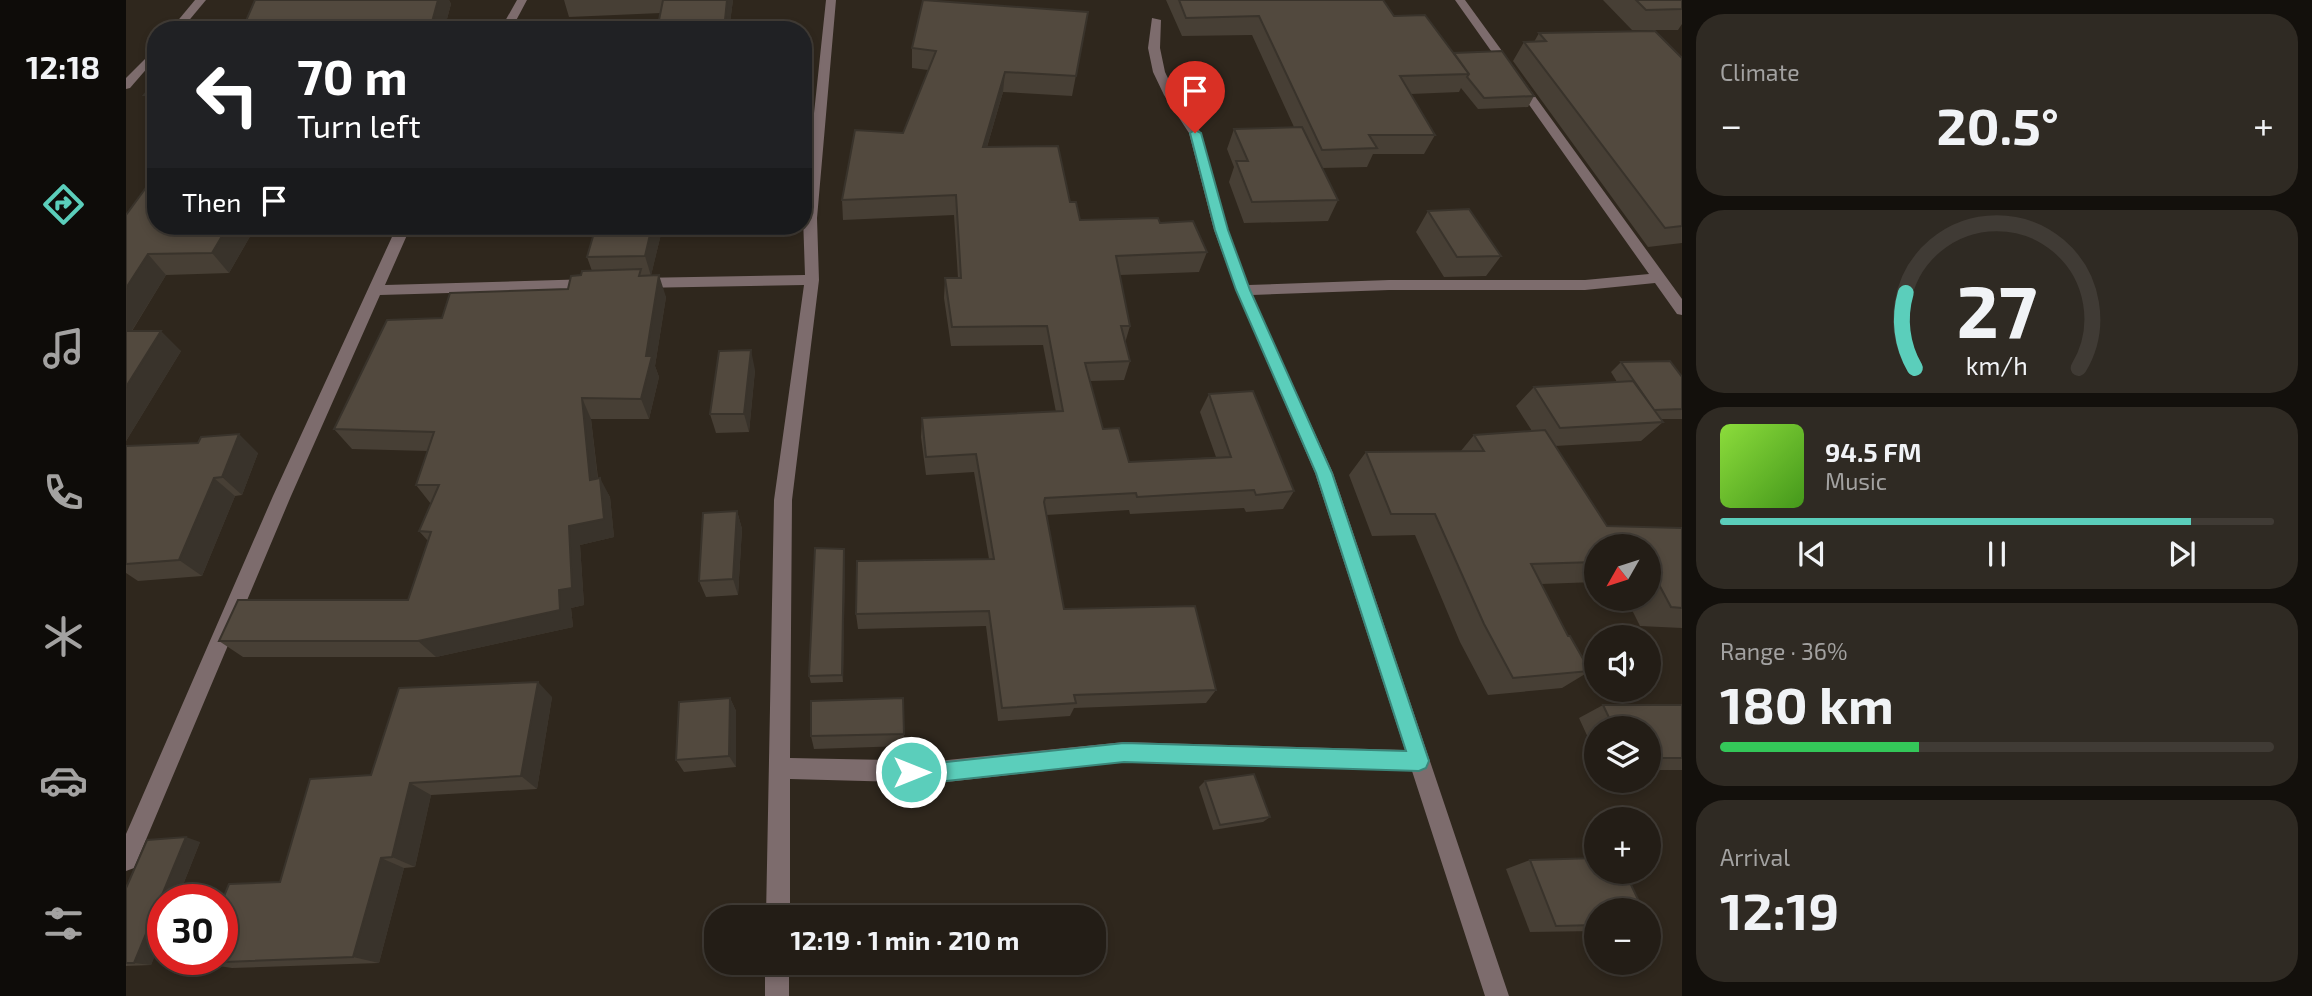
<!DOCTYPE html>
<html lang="en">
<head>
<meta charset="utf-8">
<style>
  :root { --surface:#231d16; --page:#2f2a23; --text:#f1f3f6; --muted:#a3a2a1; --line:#403b35; --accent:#5bcebb }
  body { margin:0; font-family:"Exo 2",sans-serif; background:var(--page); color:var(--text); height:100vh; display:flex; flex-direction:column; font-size:26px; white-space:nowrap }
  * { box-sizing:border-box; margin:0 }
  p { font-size:23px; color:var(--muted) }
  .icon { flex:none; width:38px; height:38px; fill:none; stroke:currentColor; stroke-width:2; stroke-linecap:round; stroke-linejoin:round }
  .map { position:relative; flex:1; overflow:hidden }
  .details { display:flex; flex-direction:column; gap:14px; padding:14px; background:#13100c; width:630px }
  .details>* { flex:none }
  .banner { position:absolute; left:21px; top:21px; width:665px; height:214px; border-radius:28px; box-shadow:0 4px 10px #0003,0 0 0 2px var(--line); background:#202124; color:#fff; overflow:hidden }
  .needle { width:46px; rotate:231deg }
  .controls { position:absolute; left:1458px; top:534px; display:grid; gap:14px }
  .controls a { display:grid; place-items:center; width:77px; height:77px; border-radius:50%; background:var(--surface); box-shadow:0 4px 10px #0003,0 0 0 2px var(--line); font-size:35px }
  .speed { position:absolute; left:21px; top:884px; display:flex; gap:14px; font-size:35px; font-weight:700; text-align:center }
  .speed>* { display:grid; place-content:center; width:91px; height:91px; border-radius:50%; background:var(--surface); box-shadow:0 4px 10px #0003,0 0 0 2px var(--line); line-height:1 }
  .speed .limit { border:10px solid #d22; background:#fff; color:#111 }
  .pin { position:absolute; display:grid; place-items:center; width:60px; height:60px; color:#fff; margin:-72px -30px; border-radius:50% 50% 50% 0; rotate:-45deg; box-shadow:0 0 7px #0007 }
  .pin .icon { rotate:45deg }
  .me { position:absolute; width:77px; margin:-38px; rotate:90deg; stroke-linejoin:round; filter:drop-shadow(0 0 5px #0008) }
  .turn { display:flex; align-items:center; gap:24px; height:147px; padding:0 35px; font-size:32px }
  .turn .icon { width:91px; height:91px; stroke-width:2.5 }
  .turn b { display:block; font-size:49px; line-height:60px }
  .then { display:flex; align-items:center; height:66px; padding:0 35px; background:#0003; gap:14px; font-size:26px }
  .big { font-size:52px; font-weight:700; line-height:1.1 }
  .details .widget { flex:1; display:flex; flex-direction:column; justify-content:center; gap:10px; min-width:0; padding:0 24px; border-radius:28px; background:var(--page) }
  .details .dial { align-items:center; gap:0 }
  .dial svg { height:182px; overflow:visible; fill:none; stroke:var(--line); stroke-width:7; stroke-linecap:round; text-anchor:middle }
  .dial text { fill:var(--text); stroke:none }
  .song { display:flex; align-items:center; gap:21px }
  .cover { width:84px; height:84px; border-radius:10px; background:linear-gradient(135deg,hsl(90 70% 55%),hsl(100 70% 35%)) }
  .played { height:7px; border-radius:4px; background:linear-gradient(90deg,var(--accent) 85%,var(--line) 85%) }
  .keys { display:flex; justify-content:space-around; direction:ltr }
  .heat { display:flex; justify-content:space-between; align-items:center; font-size:38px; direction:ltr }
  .charge { height:10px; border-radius:5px; background:linear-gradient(90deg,#34c759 36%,var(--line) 0) }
  .trip { position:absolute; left:578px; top:905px; width:402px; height:70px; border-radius:28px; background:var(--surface); box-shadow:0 4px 10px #0003,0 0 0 2px var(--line); font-weight:700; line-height:70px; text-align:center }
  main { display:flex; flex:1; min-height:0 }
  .menu { display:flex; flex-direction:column; width:126px; justify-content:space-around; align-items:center; background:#0e0c09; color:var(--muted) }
  .menu .icon { width:49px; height:49px }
  .menu .on { color:var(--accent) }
  .menu b { font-size:32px; color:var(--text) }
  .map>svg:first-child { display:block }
</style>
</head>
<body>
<main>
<nav class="menu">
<b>12:18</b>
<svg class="icon on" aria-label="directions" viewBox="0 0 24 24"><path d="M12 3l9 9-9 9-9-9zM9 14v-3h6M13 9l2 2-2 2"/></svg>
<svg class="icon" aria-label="music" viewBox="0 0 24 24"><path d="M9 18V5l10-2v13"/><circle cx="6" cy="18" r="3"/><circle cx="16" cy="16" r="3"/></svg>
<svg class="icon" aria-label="phone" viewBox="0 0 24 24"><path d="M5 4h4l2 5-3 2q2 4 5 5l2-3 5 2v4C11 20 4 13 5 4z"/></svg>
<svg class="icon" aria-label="climate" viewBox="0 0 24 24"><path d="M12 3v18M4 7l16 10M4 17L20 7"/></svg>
<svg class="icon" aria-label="car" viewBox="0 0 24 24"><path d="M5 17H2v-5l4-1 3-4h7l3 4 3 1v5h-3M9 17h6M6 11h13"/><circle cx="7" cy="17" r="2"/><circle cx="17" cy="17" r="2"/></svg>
<svg class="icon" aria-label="filters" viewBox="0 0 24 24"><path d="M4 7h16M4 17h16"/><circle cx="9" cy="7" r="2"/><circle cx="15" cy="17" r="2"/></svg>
</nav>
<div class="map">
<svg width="1556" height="996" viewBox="0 0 1556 996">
  <rect width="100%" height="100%" fill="#2f271d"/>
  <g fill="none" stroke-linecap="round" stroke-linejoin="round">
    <g fill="#7d6c6d" fill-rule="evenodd">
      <polygon points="69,0 80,0 55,30 44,30"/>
      <polygon points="391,0 401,0 385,30 374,30"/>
      <polygon points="700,0 710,0 691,218 693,280 666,500 664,758 812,761 998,742 1279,750 1189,473 1110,290 1088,230 1063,133 1038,95 1027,72 1022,48 1026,18 1035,20 1034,48 1039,72 1050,95 1075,133 1102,230 1122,285 1263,280 1459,280 1523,274 1329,0 1339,0 1556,299 1556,315 1551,314 1529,283 1459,290 1263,290 1126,295 1207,473 1383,996 1359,996 1286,771 998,762 812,783 664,779 664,917 640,917 648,500 678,285 511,288 504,283 511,278 679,275 677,217"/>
      <polygon points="30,48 30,58 4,88 0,89 0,78"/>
      <polygon points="271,226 285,226 259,285 466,279 473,284 466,289 254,295 165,496 8,868 0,871 0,834 147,496"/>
      <rect x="639" y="962" width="24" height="34"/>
    </g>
  </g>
  <g fill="#473f35">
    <polygon points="129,0 323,0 325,4 318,30 116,30"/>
    <polygon points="438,0 607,0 603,30 531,30 535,13 443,17"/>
    <polygon points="1040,0 1257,0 1268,16 1328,53 1408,96 1402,107 1352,109 1335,88 1333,92 1285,94 1309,135 1298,154 1247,154 1241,167 1196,168 1212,200 1202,221 1118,223 1103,182 1108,167 1101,149 1108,129 1168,127 1126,35 1056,36"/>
    <polygon points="1477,0 1556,0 1556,24 1552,30 1506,30"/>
    <polygon points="962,12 946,96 877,92 861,147 944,202 954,220 1034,223 1081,252 1073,272 994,275 1004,326 999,343 1004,361 998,380 964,381 977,429 1003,462 1090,457 1074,412 1083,394 1168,491 1157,509 1120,512 1118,508 1004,514 1003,510 920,515 938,609 1090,690 1080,703 948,708 944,716 872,721 860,626 732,629 730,614 863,559 848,472 800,475 795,437 796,418 930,412 917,345 825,346 818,298 819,278 832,278 828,215 717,220 716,200 777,133 802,70 786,68 786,48"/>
    <polygon points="1413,33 1556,58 1556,243 1522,247 1387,61 1398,42 1408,42"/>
    <polygon points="30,81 30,111 18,95"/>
    <polygon points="1302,211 1375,256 1360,276 1318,277 1290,232"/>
    <polygon points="0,215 130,226 103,273 40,275 6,331 55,351 0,441"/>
    <polygon points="470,226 546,226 543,234 535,234 525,275 540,297 529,366 533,377 523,419 465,419 472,478 484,497 488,537 454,545 458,605 445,608 447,627 310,657 117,657 93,641 282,600 302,541 293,531 305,504 290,485 302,451 226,449 208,429 316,318 442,289 455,275 466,271 461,257"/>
    <polygon points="1495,362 1556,377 1556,419 1535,419 1537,422 1515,441 1429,446 1481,526 1556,528 1556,628 1514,626 1500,598 1522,598 1522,546 1470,546 1470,582 1415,584 1442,636 1464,671 1436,688 1362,695 1334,642 1289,535 1246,536 1223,475 1240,452 1334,452 1348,435 1406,431 1390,406 1408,387 1491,382 1485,372"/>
    <polygon points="629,370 623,432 590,433 584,414"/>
    <polygon points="0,446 132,453 116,495 109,496 76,576 12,581 0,573"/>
    <polygon points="611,511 616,529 612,595 580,597 573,581"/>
    <polygon points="718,549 719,558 717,682 685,683 683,676"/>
    <polygon points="426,697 411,789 305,795 289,867 278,868 253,963 106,968 73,963 154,882 245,775"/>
    <polygon points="604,698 610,711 610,767 558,772 550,760"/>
    <polygon points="777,698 778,746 688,749 685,736"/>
    <polygon points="1477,705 1556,705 1556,770 1522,770 1522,728 1470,728 1470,755 1453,718"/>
    <polygon points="1079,781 1144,817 1137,822 1087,830 1073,787"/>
    <polygon points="74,842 51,900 37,900 37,935 25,965 0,966 0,888"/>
    <polygon points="1404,860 1470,910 1470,931 1404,932 1380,869"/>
  </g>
  <g fill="#39332b">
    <polygon points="312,0 323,0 325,4 318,30 309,30 306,22"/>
    <polygon points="601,0 607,0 603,30 600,30 599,20"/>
    <polygon points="294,23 298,30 290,30"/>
    <polygon points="879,72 877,92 855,167 857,147"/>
    <polygon points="102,226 130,226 103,273 86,253"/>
    <polygon points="526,226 532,226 535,234 525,276 519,256"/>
    <polygon points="541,226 546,226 543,234"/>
    <polygon points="22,254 40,275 0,340 0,288"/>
    <polygon points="533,275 540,297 529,366 533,377 523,419 515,399 520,356"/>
    <polygon points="35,331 55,351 0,441 0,387"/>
    <polygon points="625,350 629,370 623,432 618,414"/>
    <polygon points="456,398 465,419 474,499 464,480"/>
    <polygon points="113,434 132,453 116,495 96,477"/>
    <polygon points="88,478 109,496 76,576 53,560"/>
    <polygon points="474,478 484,497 488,537 454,545 458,605 445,608 447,627 310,657 292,641 433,590 443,526"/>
    <polygon points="611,511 616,529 612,595 607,579"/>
    <polygon points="718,549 719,558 717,682 716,675"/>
    <polygon points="412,682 426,697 411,789 395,776"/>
    <polygon points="604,698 610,711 610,767 603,756"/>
    <polygon points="284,783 305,795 289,867 266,857"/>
    <polygon points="60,837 74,842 51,900 37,900 37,935 25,965 8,963"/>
    <polygon points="255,858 278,868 253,963 227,957"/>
  </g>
  <g fill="#52493e" stroke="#39332b" stroke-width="2">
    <polygon points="129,0 312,0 306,22 294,23 290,30 116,30"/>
    <polygon points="537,0 601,0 599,20 590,20 589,30 531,30"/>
    <polygon points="797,0 962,12 950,76 879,72 857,147 932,146 944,202 950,202 954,220 1032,218 1034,223 1067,221 1081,252 990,256 1004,326 995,326 1004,361 959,363 977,429 993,428 1003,462 1105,457 1083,394 1127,391 1168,491 1130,495 1128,490 1011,497 1010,493 919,498 918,502 938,609 1069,606 1090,690 948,695 950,703 876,708 863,611 730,614 731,561 868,559 850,454 800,457 796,418 937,411 921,326 826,327 819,278 835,278 830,195 716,200 729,130 777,133 810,51 786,48"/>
    <polygon points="1053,0 1257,0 1268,16 1299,15 1343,74 1274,76 1309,135 1243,135 1251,148 1196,150 1133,16 1060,18"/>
    <polygon points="1510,0 1556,0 1556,9 1520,10"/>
    <polygon points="1529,31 1556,58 1556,226 1539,228 1398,42 1420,41 1413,33"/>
    <polygon points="1376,51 1408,96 1358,98 1341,77 1343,74 1328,53"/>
    <polygon points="30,81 30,95 18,95"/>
    <polygon points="1176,127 1212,200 1126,202 1110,161 1122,161 1108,129"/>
    <polygon points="30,174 30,226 102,226 86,253 22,254 0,288 0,215"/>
    <polygon points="1343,209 1375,256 1331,257 1302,211"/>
    <polygon points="470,226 526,226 519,256 461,257"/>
    <polygon points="515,269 513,276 533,275 520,356 526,356 515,399 456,398 464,480 474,478 478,519 443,526 446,588 433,590 434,610 292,641 93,641 112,600 282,600 305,532 293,531 313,485 290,485 308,432 208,429 261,320 316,318 324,293 442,289 445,276 455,275 456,271"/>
    <polygon points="0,331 35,331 0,387"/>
    <polygon points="625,350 618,414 584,414 593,351"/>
    <polygon points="1544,361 1556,377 1556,409 1528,410 1495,362"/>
    <polygon points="1507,381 1537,422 1434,428 1408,387"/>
    <polygon points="1419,430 1481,526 1556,528 1556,608 1545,607 1522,564 1522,546 1470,546 1470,562 1405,564 1442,636 1444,636 1464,671 1387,678 1358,624 1309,514 1265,514 1240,452 1358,451 1348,435"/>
    <polygon points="113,434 96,477 88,478 53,560 0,564 0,446 72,443 75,437"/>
    <polygon points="611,511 607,579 573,581 577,513"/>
    <polygon points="689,548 718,549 716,675 683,676"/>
    <polygon points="412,682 395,776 284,783 266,857 255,858 227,957 73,963 75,959 96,959 96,901 103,884 154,882 184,779 245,775 273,688"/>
    <polygon points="604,698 603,756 550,760 553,702"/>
    <polygon points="777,698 778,734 685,736 685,701"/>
    <polygon points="1477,705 1556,705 1556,758 1522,758 1522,728 1488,728"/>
    <polygon points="1128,774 1144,817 1094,825 1079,781"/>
    <polygon points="60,837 8,963 0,963 0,888 21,840"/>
    <polygon points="1470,858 1470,872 1499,872 1517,910 1470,910 1470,925 1430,926 1404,860"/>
  </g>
  <polygon fill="#5bcebb" stroke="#3b867a" stroke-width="2" points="1069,130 1075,133 1102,230 1124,290 1206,473 1303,761 1300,768 1293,771 998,762 811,782 779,778 776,772 779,765 785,762 811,763 998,743 1280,751 1190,473 1110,290 1089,230 1064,133"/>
</svg>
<div class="controls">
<a><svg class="needle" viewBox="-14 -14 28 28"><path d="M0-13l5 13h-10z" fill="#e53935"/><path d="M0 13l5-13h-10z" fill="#a3a2a1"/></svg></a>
<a><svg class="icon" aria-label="sound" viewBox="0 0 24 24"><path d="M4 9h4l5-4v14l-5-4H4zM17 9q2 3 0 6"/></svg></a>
<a><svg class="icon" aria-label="layers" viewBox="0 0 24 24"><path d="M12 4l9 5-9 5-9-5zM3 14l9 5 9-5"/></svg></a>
<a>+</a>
<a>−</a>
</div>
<div class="speed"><div class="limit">30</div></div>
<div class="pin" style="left:1069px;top:133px;background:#d93025"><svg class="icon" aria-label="arrive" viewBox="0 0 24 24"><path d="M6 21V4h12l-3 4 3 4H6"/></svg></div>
<svg class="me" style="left:785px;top:772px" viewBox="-20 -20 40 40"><circle r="17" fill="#5bcebb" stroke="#fff" stroke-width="3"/><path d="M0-11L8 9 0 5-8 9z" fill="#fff"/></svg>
<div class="trip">12:19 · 1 min · 210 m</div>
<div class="banner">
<div class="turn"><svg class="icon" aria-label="left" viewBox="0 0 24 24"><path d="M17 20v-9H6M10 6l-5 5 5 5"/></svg><div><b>70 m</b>Turn left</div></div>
<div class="then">Then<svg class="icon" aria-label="arrive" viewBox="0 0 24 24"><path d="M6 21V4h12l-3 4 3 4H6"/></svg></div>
</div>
</div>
<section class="details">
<div class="widget"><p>Climate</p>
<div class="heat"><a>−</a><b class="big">20.5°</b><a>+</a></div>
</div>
<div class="widget dial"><svg viewBox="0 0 100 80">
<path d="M14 69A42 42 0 1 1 86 69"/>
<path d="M14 69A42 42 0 0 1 10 36" stroke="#5bcebb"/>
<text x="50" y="56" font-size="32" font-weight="700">27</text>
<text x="50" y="72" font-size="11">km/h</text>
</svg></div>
<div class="widget">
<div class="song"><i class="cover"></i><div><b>94.5 FM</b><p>Music</p></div></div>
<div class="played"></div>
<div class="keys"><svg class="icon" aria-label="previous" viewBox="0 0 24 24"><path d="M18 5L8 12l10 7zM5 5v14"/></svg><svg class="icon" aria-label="pause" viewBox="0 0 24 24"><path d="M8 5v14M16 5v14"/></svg><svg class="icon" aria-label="next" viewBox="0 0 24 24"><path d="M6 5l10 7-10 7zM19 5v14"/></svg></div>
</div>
<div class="widget"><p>Range · 36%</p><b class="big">180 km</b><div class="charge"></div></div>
<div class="widget"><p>Arrival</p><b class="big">12:19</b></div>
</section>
</main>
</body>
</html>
